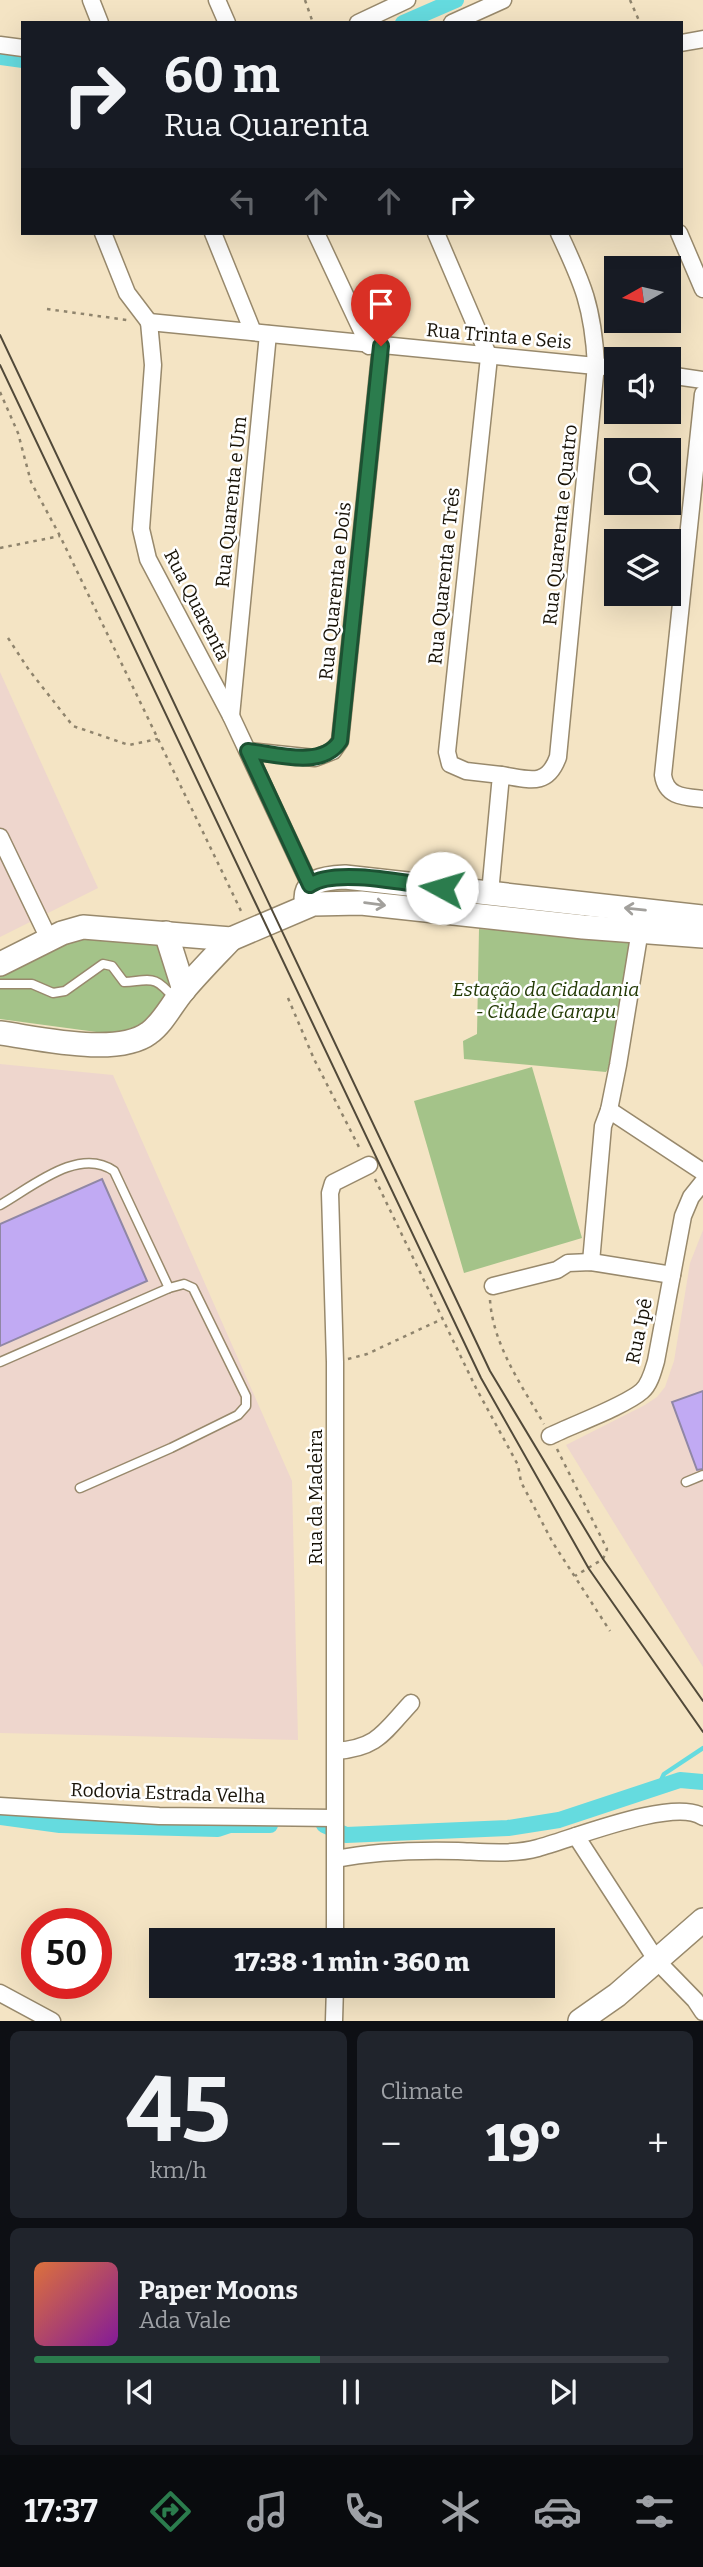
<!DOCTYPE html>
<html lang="en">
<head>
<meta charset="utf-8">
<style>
  :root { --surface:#171b24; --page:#20242c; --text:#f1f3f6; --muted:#9ea1a6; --line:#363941; --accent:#2b7c4d }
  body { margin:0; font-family:Bitter,serif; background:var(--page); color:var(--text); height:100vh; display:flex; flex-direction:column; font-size:26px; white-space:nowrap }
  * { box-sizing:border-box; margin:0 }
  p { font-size:23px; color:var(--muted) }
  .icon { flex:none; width:38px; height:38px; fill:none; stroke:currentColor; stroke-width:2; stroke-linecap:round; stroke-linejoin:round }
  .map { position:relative; height:2021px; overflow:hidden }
  .details { display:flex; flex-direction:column; gap:10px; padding:10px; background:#0d0f14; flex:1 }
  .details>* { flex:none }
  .hud { position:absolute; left:21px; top:21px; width:662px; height:214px; border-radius:0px; box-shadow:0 7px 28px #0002; background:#171b24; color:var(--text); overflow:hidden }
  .needle { width:46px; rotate:262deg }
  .tools { position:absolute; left:604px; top:256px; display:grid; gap:14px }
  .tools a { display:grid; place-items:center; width:77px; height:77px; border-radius:0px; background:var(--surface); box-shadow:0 7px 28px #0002; font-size:35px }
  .speed { position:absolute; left:21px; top:1908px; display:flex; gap:14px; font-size:35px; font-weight:700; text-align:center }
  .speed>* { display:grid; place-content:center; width:91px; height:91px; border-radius:50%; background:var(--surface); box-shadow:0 7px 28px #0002; line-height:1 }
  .speed .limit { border:10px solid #d22; background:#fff; color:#111 }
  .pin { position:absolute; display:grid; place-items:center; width:60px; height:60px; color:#fff; margin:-72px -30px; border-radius:50% 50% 50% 0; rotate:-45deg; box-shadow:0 0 7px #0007 }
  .pin .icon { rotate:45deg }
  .me { position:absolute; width:77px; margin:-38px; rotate:276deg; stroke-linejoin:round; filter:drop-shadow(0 0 5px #0008) }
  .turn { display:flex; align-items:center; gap:24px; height:147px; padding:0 28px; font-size:32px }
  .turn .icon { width:91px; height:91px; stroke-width:2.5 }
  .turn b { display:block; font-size:49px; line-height:60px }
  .lanes { display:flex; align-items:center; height:66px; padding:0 28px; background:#0003; justify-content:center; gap:35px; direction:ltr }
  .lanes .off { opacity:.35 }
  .big { font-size:52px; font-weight:800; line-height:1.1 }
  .details .widget { flex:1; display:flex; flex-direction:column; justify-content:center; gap:10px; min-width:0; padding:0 24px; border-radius:10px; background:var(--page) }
  .details .dial { align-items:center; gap:0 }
  .dial b { font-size:91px; line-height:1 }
  .song { display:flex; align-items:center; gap:21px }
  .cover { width:84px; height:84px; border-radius:10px; background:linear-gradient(135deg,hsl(20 70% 55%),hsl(290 70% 35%)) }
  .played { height:7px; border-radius:4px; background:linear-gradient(90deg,var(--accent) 45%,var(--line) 45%) }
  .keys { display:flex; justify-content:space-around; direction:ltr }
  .heat { display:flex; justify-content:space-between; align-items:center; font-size:38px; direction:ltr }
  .details .tiles { flex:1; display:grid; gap:10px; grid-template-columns:1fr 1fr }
  .widget:last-child { grid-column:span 2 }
  .trip { position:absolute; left:149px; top:1928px; width:406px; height:70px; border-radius:0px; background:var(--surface); box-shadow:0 7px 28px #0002; font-weight:800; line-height:70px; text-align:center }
  .tabs { display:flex; height:112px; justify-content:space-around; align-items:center; background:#090b0e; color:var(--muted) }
  .tabs .icon { width:49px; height:49px }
  .tabs .selected { color:var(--accent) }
  .tabs b { font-size:32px; color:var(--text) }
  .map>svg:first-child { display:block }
</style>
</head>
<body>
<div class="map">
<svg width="703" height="2021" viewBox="0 0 703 2021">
  <rect width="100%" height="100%" fill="#f4e4c4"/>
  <g fill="#eed6cd">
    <polygon points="0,672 98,888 0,937"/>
    <polygon points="0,1064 113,1075 292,1481 298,1740 0,1733"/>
    <polygon points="703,1230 703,1667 566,1445 645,1405 657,1397 665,1387 674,1361 690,1263"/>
  </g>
  <g fill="#a4c389">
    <polygon points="479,929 630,939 614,1059 606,1072 464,1059 463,1041 477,1034"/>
    <polygon points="62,936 162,941 173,984 168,997 144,1024 132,1030 104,1033 0,1019 0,966"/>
    <polygon points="532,1067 582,1238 464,1273 414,1101"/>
  </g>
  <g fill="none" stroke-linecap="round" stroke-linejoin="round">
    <polyline stroke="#65dbdf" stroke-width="4.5" points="657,1789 664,1774 703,1748"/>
    <g stroke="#65dbdf" stroke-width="16">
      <polyline points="403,23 456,0"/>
      <polyline points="0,57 23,60"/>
      <polyline points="0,1817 60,1825 218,1829 230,1825 270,1825"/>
      <polyline points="324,1825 346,1835 508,1828 559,1820 680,1780 703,1782"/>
    </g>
  </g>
  <g fill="#c1aaf3" stroke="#9087a5" stroke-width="2">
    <polygon points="102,1179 147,1281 0,1346 0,1224"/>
    <polygon points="703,1391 703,1469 697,1470 672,1402"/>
  </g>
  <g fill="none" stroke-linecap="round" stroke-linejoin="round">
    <g stroke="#98896c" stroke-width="11">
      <g id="lane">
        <path d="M0 984H32L53 993 65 991 103 964 112 966 124 982C153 980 154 975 174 998"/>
        <path d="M0 1205C32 1187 79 1146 114 1171L169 1288"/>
        <polyline points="0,1362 169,1288 184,1284 193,1288 246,1396 246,1406 238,1415 171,1448 80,1488"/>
        <polyline points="686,1482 703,1475"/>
      </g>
    </g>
    <g stroke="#98896c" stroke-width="19">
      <g id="street">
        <polyline points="91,0 100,23"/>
        <polyline points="217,0 227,23"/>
        <polyline points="358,23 407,0"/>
        <polyline points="452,23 503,0"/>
        <polyline points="681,43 703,39"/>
        <polyline points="0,45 23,48"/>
        <polyline points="103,233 127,293 149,322"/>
        <polyline points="213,233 253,332"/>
        <polyline points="316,233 369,346"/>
        <polyline points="436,233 489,357 447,752 450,764 466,771 501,775 490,893"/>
        <polyline points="679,233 703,289"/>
        <polyline points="149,322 153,365 141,529 148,559 231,716 310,885"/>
        <polyline points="149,322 616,368"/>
        <polyline points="668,375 703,380"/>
        <path d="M703 394 663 775C666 797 684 797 703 799"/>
        <polyline points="231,716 268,334"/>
        <polyline points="248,751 315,758 333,751 340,741 381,346"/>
        <path d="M501 775C528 779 547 788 558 757L596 365C593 307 583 284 559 233"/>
        <polyline points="0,837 49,939"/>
        <polyline points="609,1110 703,1172"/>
        <polyline points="591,1262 603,1126 609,1110 618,1065 640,930"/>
        <polyline points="493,1286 557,1270 568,1263 591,1262 672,1275"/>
        <path d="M550 1436C572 1425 625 1406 642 1391 650 1384 653 1371 656 1361L683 1216 691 1197 703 1182"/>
        <path d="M336 1751C378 1748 384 1732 411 1703"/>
        <polyline points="0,1806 159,1816 334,1818"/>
        <polyline points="576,1836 657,1961 695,2000 703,2012"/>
        <path d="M336 1859C376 1851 416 1850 458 1851 484 1852 513 1855 538 1848 572 1839 674 1797 703 1817"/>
        <polyline points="335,1941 335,1362 330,1193 333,1183 369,1165"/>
        <polyline points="0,1993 52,2021"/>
        <polyline points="334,2021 335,1986"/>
      </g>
    </g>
    <g stroke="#98896c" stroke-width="26">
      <g id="secondary">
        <path d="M307 905C301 880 325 878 345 877L703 917"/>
        <polyline points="166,933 184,990"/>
        <polyline points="0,964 62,933 83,927 231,939 313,904 361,903 583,927 703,936"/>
        <path d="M0 1033C38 1038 117 1057 149 1033 163 1023 172 1004 183 991 198 973 215 956 231 939"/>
        <polyline points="580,2021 617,1995 703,1920"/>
      </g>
    </g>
    <g stroke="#8f846d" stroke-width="2.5" stroke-dasharray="3.5 5" stroke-linecap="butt">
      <polyline points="305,0 313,23"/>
      <polyline points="630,0 640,23"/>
      <polyline points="47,309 127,320"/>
      <polyline points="0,392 18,433 31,482 60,536 242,913"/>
      <polyline points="0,548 60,536"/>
      <polyline points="8,638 29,670 73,726 129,745 158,739"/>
      <polyline points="288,998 314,1059 361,1151"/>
      <polyline points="375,1179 476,1388 518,1465 521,1482 553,1543 610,1631"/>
      <path d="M490 1300C493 1345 522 1386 544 1424"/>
      <polyline points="348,1359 367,1354 442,1319"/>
      <polyline points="557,1449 607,1549 603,1559 575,1576"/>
    </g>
    <use href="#lane" stroke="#fff" stroke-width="8"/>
    <use href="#street" stroke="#fff" stroke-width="16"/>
    <use href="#secondary" stroke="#fff" stroke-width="23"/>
    <g stroke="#514939" stroke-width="2">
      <polyline points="0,335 490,1371 603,1559 703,1701"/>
      <polyline points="0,365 481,1378 589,1569 703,1732"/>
    </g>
  </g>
  <defs><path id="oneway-shaft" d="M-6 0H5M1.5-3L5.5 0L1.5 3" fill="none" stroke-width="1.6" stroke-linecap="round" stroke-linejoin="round" transform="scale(1.75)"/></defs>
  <g stroke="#a2a09c">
    <use href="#oneway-shaft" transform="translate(375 904) rotate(7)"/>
    <use href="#oneway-shaft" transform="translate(635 909) rotate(-174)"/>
  </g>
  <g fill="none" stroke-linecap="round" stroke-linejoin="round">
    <g stroke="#1c5132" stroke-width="18">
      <path id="route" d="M381 346 340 741C322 769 276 754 248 751L310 885C335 867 410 884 442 888"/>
    </g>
    <use href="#route" stroke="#2b7c4d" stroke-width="12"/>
  </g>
  <g text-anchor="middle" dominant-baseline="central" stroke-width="5" stroke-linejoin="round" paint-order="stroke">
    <g font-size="19" fill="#171207" stroke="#fff">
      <text transform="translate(499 336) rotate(5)">Rua Trinta e Seis</text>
      <text transform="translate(231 502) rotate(-84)">Rua Quarenta e Um</text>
      <text transform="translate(560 525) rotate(-84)">Rua Quarenta e Quatro</text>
      <text transform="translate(444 576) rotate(-84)">Rua Quarenta e Três</text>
      <text transform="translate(335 591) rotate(-84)">Rua Quarenta e Dois</text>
      <text transform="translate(197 605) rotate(63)">Rua Quarenta</text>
      <text transform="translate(639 1331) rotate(-78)">Rua Ipê</text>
      <text transform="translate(315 1497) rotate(-90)">Rua da Madeira</text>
      <text transform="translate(168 1793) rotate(2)">Rodovia Estrada Velha</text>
    </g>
    <g font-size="19" font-style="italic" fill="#223904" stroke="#fff">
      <text x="546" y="989">Estação da Cidadania<tspan x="546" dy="22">- Cidade Garapu</tspan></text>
    </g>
  </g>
</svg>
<div class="tools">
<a><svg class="needle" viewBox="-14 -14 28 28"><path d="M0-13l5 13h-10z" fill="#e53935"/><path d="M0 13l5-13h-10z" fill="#9ea1a6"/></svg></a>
<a><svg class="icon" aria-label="sound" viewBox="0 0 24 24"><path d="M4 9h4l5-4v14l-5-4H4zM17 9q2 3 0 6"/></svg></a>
<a><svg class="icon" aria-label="search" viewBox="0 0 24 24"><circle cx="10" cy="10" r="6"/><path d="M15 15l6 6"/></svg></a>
<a><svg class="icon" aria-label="layers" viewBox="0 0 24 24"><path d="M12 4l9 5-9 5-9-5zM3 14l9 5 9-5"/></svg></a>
</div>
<div class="speed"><div class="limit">50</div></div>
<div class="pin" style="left:381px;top:346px;background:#d93025"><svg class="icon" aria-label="arrive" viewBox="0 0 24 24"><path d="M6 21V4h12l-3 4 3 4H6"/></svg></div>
<svg class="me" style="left:442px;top:888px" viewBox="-20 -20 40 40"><circle r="19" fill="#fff"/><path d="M0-13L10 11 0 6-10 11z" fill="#2b7c4d"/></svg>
<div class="trip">17:38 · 1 min · 360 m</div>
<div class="hud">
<div class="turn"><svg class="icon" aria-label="right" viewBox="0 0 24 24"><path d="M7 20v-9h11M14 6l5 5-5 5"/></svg><div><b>60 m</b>Rua Quarenta</div></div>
<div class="lanes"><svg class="icon off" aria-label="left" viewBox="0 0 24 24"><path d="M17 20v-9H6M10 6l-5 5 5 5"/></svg><svg class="icon off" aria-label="ahead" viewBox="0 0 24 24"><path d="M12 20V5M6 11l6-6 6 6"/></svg><svg class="icon off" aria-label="ahead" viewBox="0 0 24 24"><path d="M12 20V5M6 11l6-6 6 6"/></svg><svg class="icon" aria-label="right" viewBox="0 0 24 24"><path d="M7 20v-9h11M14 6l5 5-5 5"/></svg></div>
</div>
</div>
<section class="details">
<div class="tiles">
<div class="widget dial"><b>45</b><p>km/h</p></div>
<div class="widget"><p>Climate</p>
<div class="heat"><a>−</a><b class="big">19°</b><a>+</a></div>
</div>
<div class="widget">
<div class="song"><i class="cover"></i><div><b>Paper Moons</b><p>Ada Vale</p></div></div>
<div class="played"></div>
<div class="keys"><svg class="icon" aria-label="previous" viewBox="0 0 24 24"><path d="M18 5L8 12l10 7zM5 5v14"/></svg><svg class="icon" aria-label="pause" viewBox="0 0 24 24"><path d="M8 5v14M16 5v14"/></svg><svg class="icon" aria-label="next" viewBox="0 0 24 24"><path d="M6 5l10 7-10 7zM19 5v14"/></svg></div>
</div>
</div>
</section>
<nav class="tabs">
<b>17:37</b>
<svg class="icon selected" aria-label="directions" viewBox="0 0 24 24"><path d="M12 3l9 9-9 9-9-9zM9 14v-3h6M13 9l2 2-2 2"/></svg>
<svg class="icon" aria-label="music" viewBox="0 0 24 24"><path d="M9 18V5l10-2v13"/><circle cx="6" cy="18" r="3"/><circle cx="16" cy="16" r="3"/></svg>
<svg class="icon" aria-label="phone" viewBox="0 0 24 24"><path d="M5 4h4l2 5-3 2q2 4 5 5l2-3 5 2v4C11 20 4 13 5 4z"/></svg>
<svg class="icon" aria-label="climate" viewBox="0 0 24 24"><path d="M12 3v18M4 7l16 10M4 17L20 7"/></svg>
<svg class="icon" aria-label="car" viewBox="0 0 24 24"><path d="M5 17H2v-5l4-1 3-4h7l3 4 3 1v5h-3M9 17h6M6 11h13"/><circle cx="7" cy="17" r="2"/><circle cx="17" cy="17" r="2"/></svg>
<svg class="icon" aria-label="filters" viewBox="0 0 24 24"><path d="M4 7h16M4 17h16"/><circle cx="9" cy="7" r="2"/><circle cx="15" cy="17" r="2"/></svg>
</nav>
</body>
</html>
